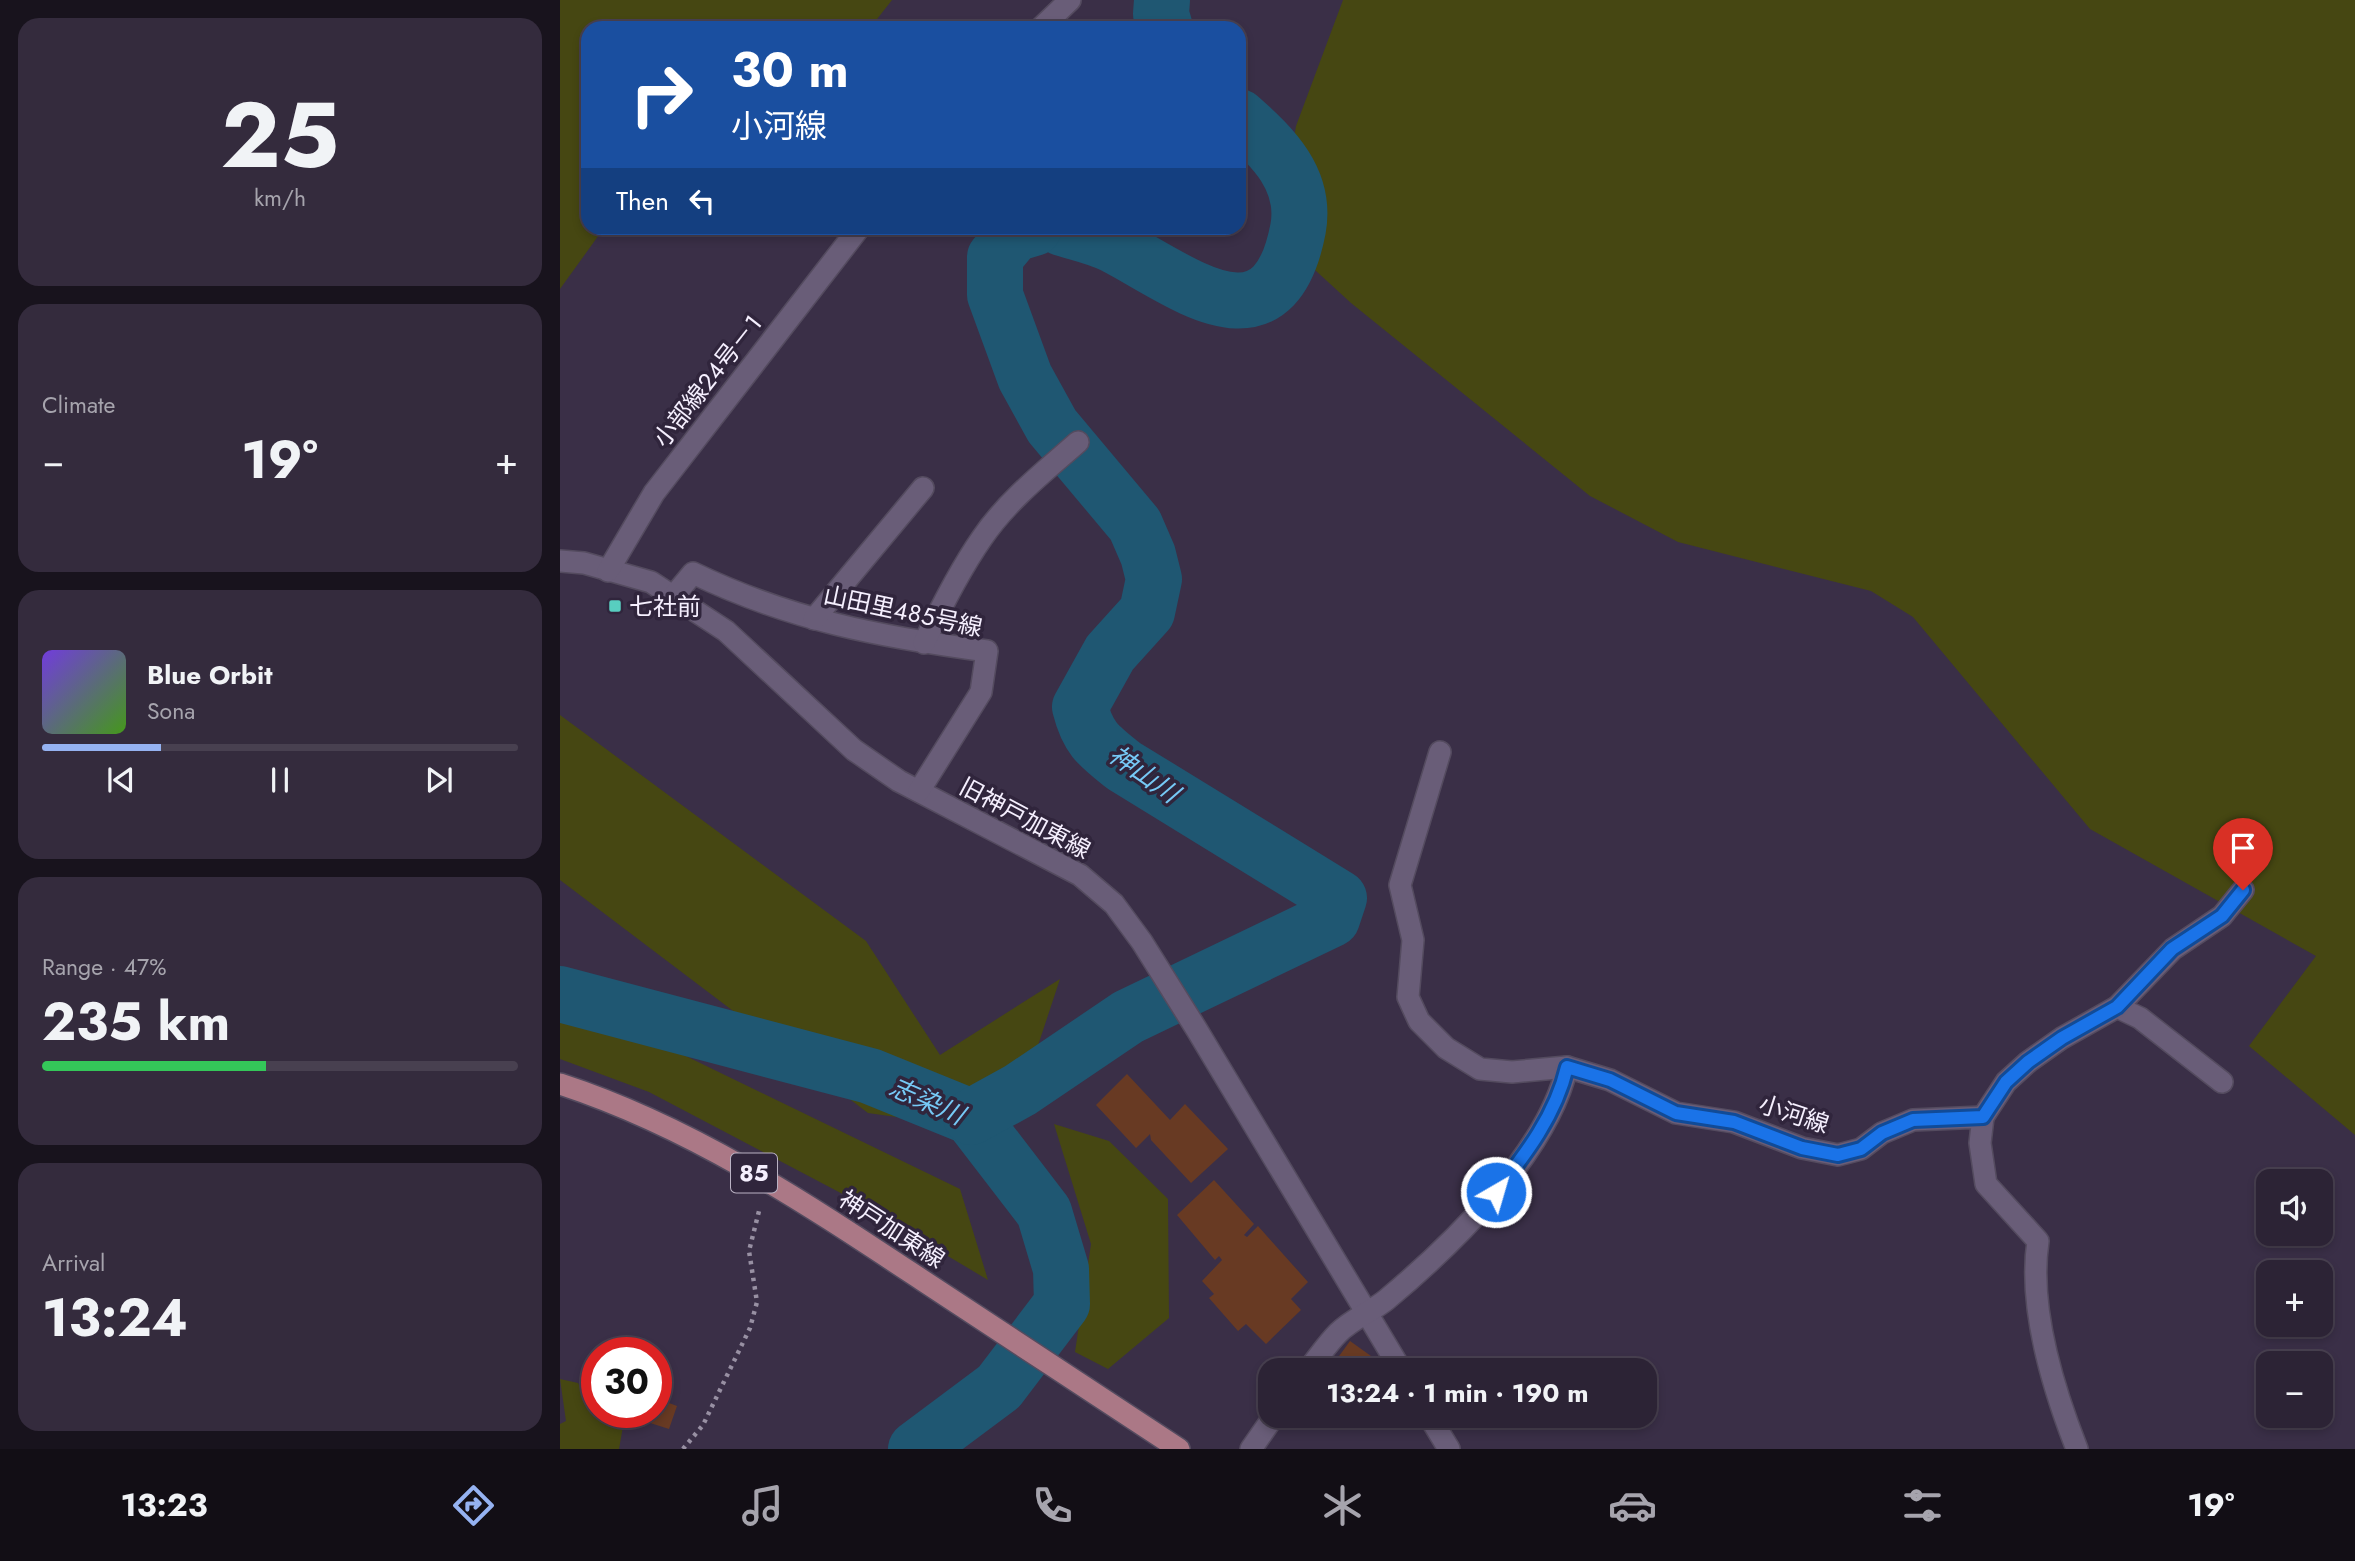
<!DOCTYPE html>
<html lang="en">
<head>
<meta charset="utf-8">
<style>
  :root { --surface:#2c2335; --page:#342b3d; --text:#f1f3f6; --muted:#a6a4ad; --line:#484050; --accent:#95b2f1 }
  body { margin:0; font-family:Jost,"Noto Sans JP",sans-serif; background:var(--page); color:var(--text); height:100vh; display:flex; flex-direction:column; font-size:26px; white-space:nowrap }
  * { box-sizing:border-box; margin:0 }
  p { font-size:23px; color:var(--muted) }
  .icon { flex:none; width:38px; height:38px; fill:none; stroke:currentColor; stroke-width:2; stroke-linecap:round; stroke-linejoin:round }
  .map { position:relative; flex:1; overflow:hidden }
  .side { display:flex; flex-direction:column; gap:18px; padding:18px; background:#18131d; width:560px }
  .side>* { flex:none }
  .guide { position:absolute; left:21px; top:21px; width:665px; height:214px; border-radius:21px; box-shadow:0 4px 10px #0003,0 0 0 2px var(--line); background:#1a4fa0; color:#fff; overflow:hidden }
  .controls { position:absolute; left:1696px; top:1169px; display:grid; gap:14px }
  .controls a { display:grid; place-items:center; width:77px; height:77px; border-radius:14px; background:var(--surface); box-shadow:0 4px 10px #0003,0 0 0 2px var(--line); font-size:35px }
  .speed { position:absolute; left:21px; top:1337px; display:flex; gap:14px; font-size:35px; font-weight:700; text-align:center }
  .speed>* { display:grid; place-content:center; width:91px; height:91px; border-radius:50%; background:var(--surface); box-shadow:0 4px 10px #0003,0 0 0 2px var(--line); line-height:1 }
  .speed .limit { border:10px solid #d22; background:#fff; color:#111 }
  .pin { position:absolute; display:grid; place-items:center; width:60px; height:60px; color:#fff; margin:-72px -30px; border-radius:50% 50% 50% 0; rotate:-45deg; box-shadow:0 0 7px #0007 }
  .pin .icon { rotate:45deg }
  .me { position:absolute; width:77px; margin:-38px; rotate:38deg; stroke-linejoin:round; filter:drop-shadow(0 0 5px #0008) }
  .turn { display:flex; align-items:center; gap:24px; height:147px; padding:0 35px; font-size:32px }
  .turn .icon { width:91px; height:91px; stroke-width:2.5 }
  .turn b { display:block; font-size:49px; line-height:60px }
  .then { display:flex; align-items:center; height:66px; padding:0 35px; background:#0003; gap:14px; font-size:26px }
  .big { font-size:52px; font-weight:700; line-height:1.1 }
  .side .card { flex:1; display:flex; flex-direction:column; justify-content:center; gap:10px; min-width:0; padding:0 24px; border-radius:21px; background:var(--page) }
  .side .dial { align-items:center; gap:0 }
  .dial b { font-size:91px; line-height:1 }
  .song { display:flex; align-items:center; gap:21px }
  .cover { width:84px; height:84px; border-radius:10px; background:linear-gradient(135deg,hsl(260 70% 55%),hsl(100 70% 35%)) }
  .played { height:7px; border-radius:4px; background:linear-gradient(90deg,var(--accent) 25%,var(--line) 25%) }
  .keys { display:flex; justify-content:space-around; direction:ltr }
  .heat { display:flex; justify-content:space-between; align-items:center; font-size:38px; direction:ltr }
  .charge { height:10px; border-radius:5px; background:linear-gradient(90deg,#34c759 47%,var(--line) 0) }
  .trip { position:absolute; left:698px; top:1358px; width:399px; height:70px; border-radius:21px; background:var(--surface); box-shadow:0 4px 10px #0003,0 0 0 2px var(--line); font-weight:700; line-height:70px; text-align:center }
  .menu { display:flex; height:112px; justify-content:space-around; align-items:center; background:#120e15; color:var(--muted) }
  .menu .icon { width:49px; height:49px }
  .menu .active { color:var(--accent) }
  .menu b { font-size:32px; color:var(--text) }
  main { display:flex; flex:1; min-height:0 }
  .map>svg:first-child { display:block }
</style>
</head>
<body>
<main>
<section class="side">
<div class="card dial"><b>25</b><p>km/h</p></div>
<div class="card"><p>Climate</p>
<div class="heat"><a>−</a><b class="big">19°</b><a>+</a></div>
</div>
<div class="card">
<div class="song"><i class="cover"></i><div><b>Blue Orbit</b><p>Sona</p></div></div>
<div class="played"></div>
<div class="keys"><svg class="icon" aria-label="previous" viewBox="0 0 24 24"><path d="M18 5L8 12l10 7zM5 5v14"/></svg><svg class="icon" aria-label="pause" viewBox="0 0 24 24"><path d="M8 5v14M16 5v14"/></svg><svg class="icon" aria-label="next" viewBox="0 0 24 24"><path d="M6 5l10 7-10 7zM19 5v14"/></svg></div>
</div>
<div class="card"><p>Range · 47%</p><b class="big">235 km</b><div class="charge"></div></div>
<div class="card"><p>Arrival</p><b class="big">13:24</b></div>
</section>
<div class="map">
<svg width="1795" height="1449" viewBox="0 0 1795 1449">
  <rect width="100%" height="100%" fill="#3a2f47"/>
  <g fill="#464712">
    <polygon points="0,0 332,0 310,28 28,28 28,228 44,228 0,289"/>
    <polygon points="783,0 1795,0 1795,1135 1689,1046 1756,956 1530,829 1353,617 1311,591 1118,542 1030,496 791,303 755,270 727,231 727,178 736,126"/>
    <polygon points="0,715 306,941 380,1055 500,979 449,1133 308,1113 0,880"/>
    <polygon points="0,1016 101,1044 400,1189 428,1280 294,1200 89,1092 0,1059"/>
    <polygon points="494,1124 549,1141 608,1199 609,1318 548,1369 515,1352 531,1244"/>
    <polygon points="0,1379 18,1383 34,1412 65,1415 59,1449 0,1449 0,1424 6,1421"/>
  </g>
  <g fill="none" stroke-linecap="round" stroke-linejoin="round">
    <g stroke="#1f5772" stroke-width="56">
      <polyline points="602,0 601,14 605,28"/>
      <path d="M502 228C518 233 537 237 553 245 621 280 713 358 738 229 747 180 713 147 679 117"/>
      <polyline points="0,994 310,1076 411,1117 484,1212 501,1269 502,1304 439,1387 356,1449"/>
      <path d="M411 1117 460 1090 568 1017 772 919 779 898 564 766C539 746 528 739 520 707L550 653 587 612 594 579 588 555 575 525 492 426 465 377 435 295V257L454 234 474 228"/>
    </g>
  </g>
  <g fill="#683a23">
    <polygon points="567,1074 610,1120 625,1104 668,1149 631,1183 591,1140 590,1134 576,1148 536,1105"/>
    <polygon points="654,1180 694,1224 684,1235 687,1237 698,1226 748,1282 731,1299 741,1310 706,1344 686,1324 678,1331 649,1298 654,1294 642,1281 662,1260 659,1256 655,1260 617,1215"/>
    <polygon points="790,1341 818,1361 823,1370 769,1370"/>
    <polygon points="96,1398 117,1406 109,1429 84,1421 87,1412 96,1412"/>
  </g>
  <g fill="none" stroke-linecap="round" stroke-linejoin="round">
    <g stroke="#544b5f" stroke-width="24">
      <g id="minor">
        <polyline points="481,28 510,0"/>
        <polyline points="0,561 24,563 91,582 166,631 294,750 339,781 520,875 554,904 582,942 637,1030 841,1370"/>
        <polyline points="48,571 94,493 299,228"/>
        <path d="M113 597 133 573C231 620 320 637 427 651L421 692 359 791"/>
        <polyline points="254,619 363,488"/>
        <path d="M364 643C381 607 399 571 422 538 447 501 485 471 518 442"/>
        <path d="M880 752 840 885 853 940 848 997 859 1021 886 1048 920 1069 952 1072 1007 1067 1050 1080 1116 1113 1174 1122 1242 1148 1278 1155 1301 1149 1322 1133 1353 1120 1423 1117 1420 1143 1426 1184 1478 1241C1468 1307 1493 1388 1517 1449"/>
        <polyline points="1557,1007 1580,1018 1662,1082"/>
        <polyline points="1423,1117 1446,1082 1468,1062 1502,1038 1557,1007 1613,949 1662,916 1683,890"/>
        <path d="M748 1370C758 1358 767 1344 778 1333 792 1319 811 1312 826 1300 892 1245 988 1152 1007 1067"/>
        <polyline points="869,1416 889,1449"/>
        <polyline points="691,1449 714,1416"/>
      </g>
    </g>
    <g stroke="#544b5f" stroke-width="24">
      <path id="major" d="M0 1084C132 1127 247 1204 362 1280 448 1337 533 1392 619 1449"/>
    </g>
    <polyline stroke="#9890a3" stroke-width="4.5" stroke-dasharray="3.5 5" stroke-linecap="butt" points="123,1449 143,1425 190,1328 197,1302 189,1251 200,1207"/>
    <use href="#minor" stroke="#695d78" stroke-width="21"/>
    <use href="#major" stroke="#ab7886" stroke-width="21"/>
  </g>
  <g fill="none" stroke-linecap="round" stroke-linejoin="round">
    <g stroke="#114b97" stroke-width="18">
      <path id="route" d="M936 1192C965 1155 996 1115 1007 1067L1050 1080 1116 1113 1174 1122 1242 1148 1278 1155 1301 1149 1322 1133 1353 1120 1423 1117 1446 1082 1468 1062 1502 1038 1557 1007 1612 949 1662 916 1683 890"/>
    </g>
    <use href="#route" stroke="#1a73e8" stroke-width="12"/>
  </g>
  <rect fill="#58cec0" stroke="#30253c" stroke-width="2.5" x="48" y="599" width="14" height="14" rx="3.5"/>
  <g text-anchor="middle" dominant-baseline="central" stroke-width="7" stroke-linejoin="round" paint-order="stroke">
    <rect fill="#30253c" stroke="#bab2c4" stroke-width="2" x="171" y="1153.5" width="46" height="39" rx="5"/>
    <g font-size="23" font-weight="bold" fill="#f5effe">
      <text x="194" y="1173">85</text>
    </g>
    <g font-size="24" fill="#f5effe" stroke="#30253c">
      <text transform="translate(148 380) rotate(-52)">小部線２４号－１</text>
      <text transform="translate(343 611) rotate(12)">山田里４８５号線</text>
      <text transform="translate(465 818) rotate(28)">旧神戸加東線</text>
      <text transform="translate(1234 1114) rotate(18)">小河線</text>
      <text transform="translate(332 1229) rotate(33)">神戸加東線</text>
    </g>
    <g font-size="24" fill="#f5effe" stroke="#30253c" text-anchor="start">
      <text x="69" y="606">七社前</text>
    </g>
    <g font-size="26" font-style="italic" fill="#76c9f6" stroke="#30253c">
      <text transform="translate(584 774) rotate(35)">神山川</text>
      <text transform="translate(367 1101) rotate(24)">志染川</text>
    </g>
  </g>
</svg>
<div class="controls">
<a><svg class="icon" aria-label="sound" viewBox="0 0 24 24"><path d="M4 9h4l5-4v14l-5-4H4zM17 9q2 3 0 6"/></svg></a>
<a>+</a>
<a>−</a>
</div>
<div class="speed"><div class="limit">30</div></div>
<div class="pin" style="left:1683px;top:890px;background:#d93025"><svg class="icon" aria-label="arrive" viewBox="0 0 24 24"><path d="M6 21V4h12l-3 4 3 4H6"/></svg></div>
<svg class="me" style="left:936px;top:1192px" viewBox="-20 -20 40 40"><circle r="17" fill="#1a73e8" stroke="#fff" stroke-width="3"/><path d="M0-11L8 9 0 5-8 9z" fill="#fff"/></svg>
<div class="trip">13:24 · 1 min · 190 m</div>
<div class="guide">
<div class="turn"><svg class="icon" aria-label="right" viewBox="0 0 24 24"><path d="M7 20v-9h11M14 6l5 5-5 5"/></svg><div><b>30 m</b>小河線</div></div>
<div class="then">Then<svg class="icon" aria-label="left" viewBox="0 0 24 24"><path d="M17 20v-9H6M10 6l-5 5 5 5"/></svg></div>
</div>
</div>
</main>
<nav class="menu">
<b>13:23</b>
<svg class="icon active" aria-label="directions" viewBox="0 0 24 24"><path d="M12 3l9 9-9 9-9-9zM9 14v-3h6M13 9l2 2-2 2"/></svg>
<svg class="icon" aria-label="music" viewBox="0 0 24 24"><path d="M9 18V5l10-2v13"/><circle cx="6" cy="18" r="3"/><circle cx="16" cy="16" r="3"/></svg>
<svg class="icon" aria-label="phone" viewBox="0 0 24 24"><path d="M5 4h4l2 5-3 2q2 4 5 5l2-3 5 2v4C11 20 4 13 5 4z"/></svg>
<svg class="icon" aria-label="climate" viewBox="0 0 24 24"><path d="M12 3v18M4 7l16 10M4 17L20 7"/></svg>
<svg class="icon" aria-label="car" viewBox="0 0 24 24"><path d="M5 17H2v-5l4-1 3-4h7l3 4 3 1v5h-3M9 17h6M6 11h13"/><circle cx="7" cy="17" r="2"/><circle cx="17" cy="17" r="2"/></svg>
<svg class="icon" aria-label="filters" viewBox="0 0 24 24"><path d="M4 7h16M4 17h16"/><circle cx="9" cy="7" r="2"/><circle cx="15" cy="17" r="2"/></svg>
<b>19°</b>
</nav>
</body>
</html>
